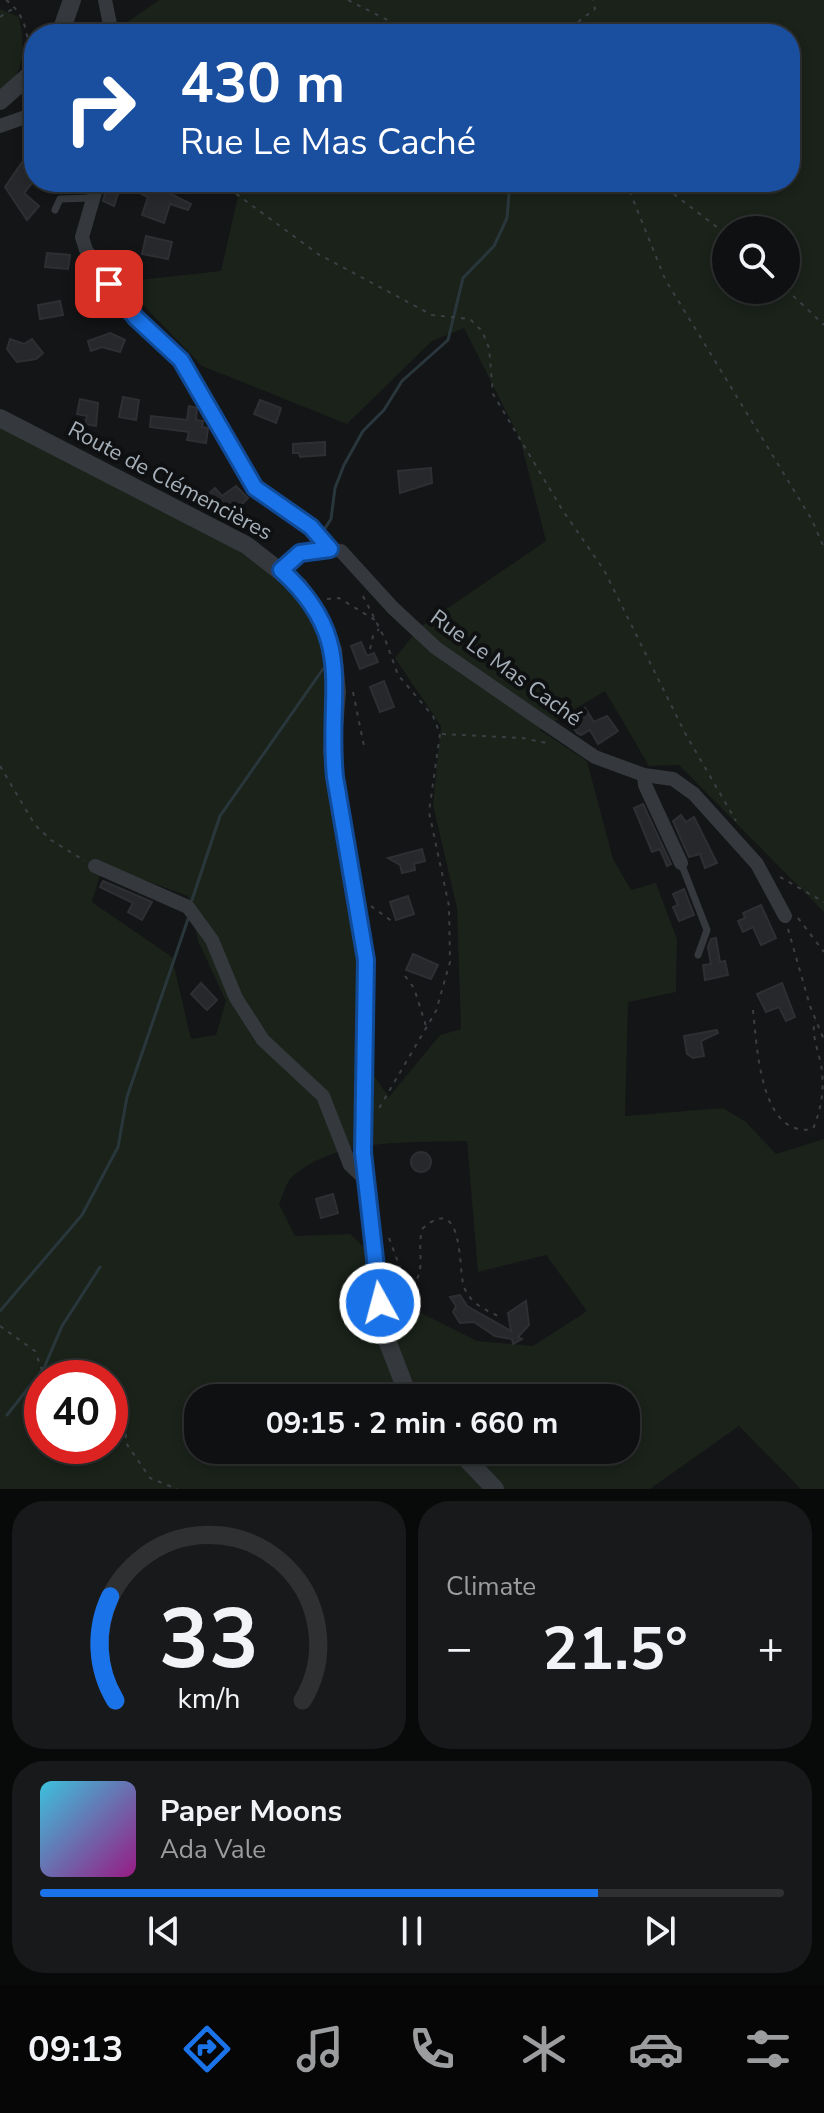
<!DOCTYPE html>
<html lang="en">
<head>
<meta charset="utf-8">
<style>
  :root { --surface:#0f1011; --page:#18191a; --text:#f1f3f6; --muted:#9b9d9f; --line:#2f3031; --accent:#1a73e8 }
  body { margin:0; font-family:"Nunito Sans",sans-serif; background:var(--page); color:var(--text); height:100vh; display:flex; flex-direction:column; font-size:30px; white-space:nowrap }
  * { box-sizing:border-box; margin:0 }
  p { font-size:26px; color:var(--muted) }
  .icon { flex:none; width:44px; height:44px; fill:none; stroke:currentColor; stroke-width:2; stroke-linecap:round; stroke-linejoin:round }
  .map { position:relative; height:1489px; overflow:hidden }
  .drawer { display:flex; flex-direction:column; gap:12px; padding:12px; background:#080909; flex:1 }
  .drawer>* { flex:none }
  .top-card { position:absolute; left:24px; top:24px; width:776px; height:168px; border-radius:32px; box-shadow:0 4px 12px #0003,0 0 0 2px var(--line); background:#1a4fa0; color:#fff; overflow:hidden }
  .controls { position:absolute; left:712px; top:216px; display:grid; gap:16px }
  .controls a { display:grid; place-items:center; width:88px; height:88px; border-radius:50%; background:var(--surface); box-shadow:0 4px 12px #0003,0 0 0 2px var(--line); font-size:40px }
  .speed { position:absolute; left:24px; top:1360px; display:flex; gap:16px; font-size:40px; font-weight:700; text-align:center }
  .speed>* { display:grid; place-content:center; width:104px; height:104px; border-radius:50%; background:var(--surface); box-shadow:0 4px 12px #0003,0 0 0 2px var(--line); line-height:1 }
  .speed .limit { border:12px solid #d22; background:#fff; color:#111 }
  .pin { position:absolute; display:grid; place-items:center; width:68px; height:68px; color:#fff; margin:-34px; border-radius:16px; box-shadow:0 4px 12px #0006 }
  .me { position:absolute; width:88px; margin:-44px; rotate:353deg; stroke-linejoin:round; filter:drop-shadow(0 0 6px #0008) }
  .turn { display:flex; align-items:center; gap:28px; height:168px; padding:0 24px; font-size:36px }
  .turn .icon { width:104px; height:104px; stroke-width:2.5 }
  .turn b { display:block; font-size:56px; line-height:68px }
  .big { font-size:60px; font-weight:700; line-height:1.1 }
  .drawer .tile { flex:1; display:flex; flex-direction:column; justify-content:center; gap:12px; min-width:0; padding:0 28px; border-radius:32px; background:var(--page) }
  .drawer .dial { align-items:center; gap:0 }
  .dial svg { height:208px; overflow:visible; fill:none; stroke:var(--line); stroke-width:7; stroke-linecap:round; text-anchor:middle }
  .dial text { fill:var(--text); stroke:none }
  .song { display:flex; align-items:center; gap:24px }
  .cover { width:96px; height:96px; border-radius:12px; background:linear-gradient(135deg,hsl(190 70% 55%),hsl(310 70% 35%)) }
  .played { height:8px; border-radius:4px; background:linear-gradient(90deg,var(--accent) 75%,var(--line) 75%) }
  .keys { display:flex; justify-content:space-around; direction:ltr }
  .heat { display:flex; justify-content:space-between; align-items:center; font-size:44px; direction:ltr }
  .drawer .tiles { flex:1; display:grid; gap:12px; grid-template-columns:1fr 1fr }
  .tile:last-child { grid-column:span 2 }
  .trip { position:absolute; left:184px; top:1384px; width:456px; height:80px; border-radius:32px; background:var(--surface); box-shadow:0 4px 12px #0003,0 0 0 2px var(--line); font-weight:700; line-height:80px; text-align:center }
  .dock { display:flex; height:128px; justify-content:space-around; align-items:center; background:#060607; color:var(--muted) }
  .dock .icon { width:56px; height:56px }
  .dock .on { color:var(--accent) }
  .dock b { font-size:36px; color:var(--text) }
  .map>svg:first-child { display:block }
</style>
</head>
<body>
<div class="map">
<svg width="824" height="1489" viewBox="0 0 824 1489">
  <rect width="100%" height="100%" fill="#141517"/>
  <g fill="#1a221a" fill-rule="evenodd">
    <path d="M159 0H824V912L679 765 649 766 605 691 540 730 587 761 613 859 631 890 656 883 677 939 676 992 628 1002 625 1116 723 1108 746 1122 776 1154 824 1139V1489H801L739 1426 650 1489H0V425L224 541 301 596 331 665 328 743 374 959 359 1055 389 1097 440 1035 461 1029 457 908 433 805 441 726 395 658 420 627 546 541 520 439 464 328 432 341 347 424 202 366 121 282 221 271 240 187 233 182H790V34H125L119 28ZM726 230H786V290H726ZM103 865 188 896 198 941 226 1001 216 1035 191 1039 172 957 92 902ZM467 1141 478 1272 546 1255 587 1311 533 1346 477 1341 413 1309 391 1271 350 1234 295 1236 279 1204C283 1195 286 1182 293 1176 339 1137 410 1143 467 1141ZM42 1378H110V1446H42ZM198 1398H626V1450H198Z"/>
    <path d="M0 9 19 17C25 49 27 71 0 93Z"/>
  </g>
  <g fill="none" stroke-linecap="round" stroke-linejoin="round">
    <g stroke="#29373c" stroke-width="3">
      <polyline points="324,530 331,519 335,488 344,465 363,431 384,410 402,381 448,340 463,278 494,246 507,218 510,182"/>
      <polyline points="192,900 220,816 323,669"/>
      <polyline points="0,1311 82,1215 118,1147 127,1097 188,919"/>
      <polyline points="7,1415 44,1368 62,1326 100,1267"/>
    </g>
  </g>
  <g fill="#27282b" stroke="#2e2f33" stroke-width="2">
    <polygon points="34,145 34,181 24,193 39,206 27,220 5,187"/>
    <polygon points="108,182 147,182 191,204 188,210 170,204 164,223 142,215 148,197 121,184 114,206 103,201"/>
    <polygon points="146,236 172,242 168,259 142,254"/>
    <polygon points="47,253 70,255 68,269 45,267"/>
    <polygon points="60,301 63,315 40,319 38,305"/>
    <polygon points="110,333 125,340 120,352 102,347 91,351 88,341"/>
    <polygon points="10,339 24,344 32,339 43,353 36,359 17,362 7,349"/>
    <polygon points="123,397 139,400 136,420 119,417"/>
    <polygon points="80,399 98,403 96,426 85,424 87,416 77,414"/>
    <polygon points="260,400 281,408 276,423 254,414"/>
    <polygon points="189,406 197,408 196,420 203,421 202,427 208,428 206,443 187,440 189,432 150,427 151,416 187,420"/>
    <polygon points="325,442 325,455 300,457 299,453 293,453 293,444"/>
    <polygon points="431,468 432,483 400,493 398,471"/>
    <polygon points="236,486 248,498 230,516 221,506 215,512 203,499 215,488 222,496"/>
    <polygon points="361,642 367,656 374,653 378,662 360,669 351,646"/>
    <polygon points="384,681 394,707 380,712 370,687"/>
    <polygon points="585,708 594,722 607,716 618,731 598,744 590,730 581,735 577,733 567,718"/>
    <polygon points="643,804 671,864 667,866 660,849 652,852 634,808"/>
    <polygon points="681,815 686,822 694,817 717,863 705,868 700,854 689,857 673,821"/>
    <polygon points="422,849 425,861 414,864 415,870 402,873 400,865 388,858"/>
    <polygon points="103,881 152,902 142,920 128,912 133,903 100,887"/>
    <polygon points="684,889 694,915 679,921 673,907 678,905 673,894"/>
    <polygon points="408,896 414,914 396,920 390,902"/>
    <polygon points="761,905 776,938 761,945 753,927 743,932 738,921 745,918 743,913"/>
    <polygon points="716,938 720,962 725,961 728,975 705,980 703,965 711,964 708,947 711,939"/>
    <polygon points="413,954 438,965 431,979 406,970"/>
    <polygon points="201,983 217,1000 207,1010 191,994"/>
    <polygon points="782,983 795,1017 786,1021 779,1007 766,1012 757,994"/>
    <polygon points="717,1030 718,1033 701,1041 704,1056 693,1058 687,1054 684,1036"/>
    <circle cx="421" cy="1162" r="10"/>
    <polygon points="333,1194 338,1213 321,1218 316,1199"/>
    <polygon points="460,1295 467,1306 511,1331 508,1313 526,1301 529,1325 518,1337 522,1339 513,1344 512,1339 495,1336 474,1322 460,1323 453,1312 456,1306 450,1297"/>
  </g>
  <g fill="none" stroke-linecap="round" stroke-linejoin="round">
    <g stroke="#3b3f43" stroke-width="2" stroke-dasharray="4 6" stroke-linecap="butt">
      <path d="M6 0C25 14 30 36 27 59"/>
      <polyline points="348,0 415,34"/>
      <polyline points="0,17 14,8"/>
      <polyline points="562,34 595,9 593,0"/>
      <polyline points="220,182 318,254 432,315 470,319 482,331 489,348 493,394 563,511 604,570 685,733 736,821"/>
      <polyline points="626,182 665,279 812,520 824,548"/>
      <polyline points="658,182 726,234"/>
      <polyline points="786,289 824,325"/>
      <polyline points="363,596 385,639 398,675 433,716 440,734 429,812 449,906 450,962 436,1011 378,1110"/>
      <polyline points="327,599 339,598 375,620"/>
      <polyline points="370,649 373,636 379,629"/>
      <polyline points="353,692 364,746"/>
      <polyline points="442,734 523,738 551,744"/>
      <polyline points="0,766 35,825 51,840 85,861"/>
      <polyline points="780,877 824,902"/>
      <polyline points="371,906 393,922"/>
      <polyline points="798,918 824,952"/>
      <polyline points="788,929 810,1006 824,1040"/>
      <polyline points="405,976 414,988 426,1026"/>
      <path d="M753 1010C757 1046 760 1139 813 1129 821 1109 824 1093 822 1072 821 1056 810 1035 815 1020"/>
      <path d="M389 1238 405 1281 415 1282C426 1268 416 1245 423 1228 465 1191 458 1272 464 1287 470 1303 484 1309 498 1316"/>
      <polyline points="0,1326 35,1351 45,1378"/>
      <polyline points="110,1403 125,1411 126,1443 150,1478 177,1489"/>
    </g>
    <g stroke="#35383c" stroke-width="7">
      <polyline points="55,210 60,199 92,198"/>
      <polyline points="681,863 707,930 698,955"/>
    </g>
    <g stroke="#35383c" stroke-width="14">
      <polyline points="105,0 112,34"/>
      <polyline points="0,126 34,114"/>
      <polyline points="98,182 82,237 86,250 127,308 181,360 255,488 315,530 330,549"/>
      <path d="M281 570C298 551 316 546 341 551L393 608 436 648 536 717 595 757 644 775 673 779 694 794 757 864 785 916"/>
      <polyline points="644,775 645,785 681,863"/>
      <polyline points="95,866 188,907 212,940 236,998 263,1040 323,1096 350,1165 365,1179"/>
    </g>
    <g stroke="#35383c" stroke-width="18">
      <polyline points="60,34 72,0"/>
      <polyline points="0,101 34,71"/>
      <polyline points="0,418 246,545 299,586 319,615 333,650 337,692 332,751 335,777 366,960 363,1153 383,1330 405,1387 413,1398"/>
      <polyline points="458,1450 495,1489"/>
    </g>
  </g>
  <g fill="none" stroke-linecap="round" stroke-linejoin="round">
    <g stroke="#114b97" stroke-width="20">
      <path id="route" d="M109 284 136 318 181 360 255 488 311 527 330 549 300 553 281 570C358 640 326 690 335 777L366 960 363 1153 380 1303"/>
    </g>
    <use href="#route" stroke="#1a73e8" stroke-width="14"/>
  </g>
  <g text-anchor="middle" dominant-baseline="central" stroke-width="8" stroke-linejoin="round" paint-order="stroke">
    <g font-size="22" fill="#a5afb8" stroke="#0f1012">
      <text transform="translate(170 481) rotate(28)">Route de Clémencières</text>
      <text transform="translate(506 668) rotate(36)">Rue Le Mas Caché</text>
    </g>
  </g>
</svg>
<div class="controls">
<a><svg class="icon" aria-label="search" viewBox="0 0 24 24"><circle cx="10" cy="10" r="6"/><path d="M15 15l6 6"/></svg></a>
</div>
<div class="speed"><div class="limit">40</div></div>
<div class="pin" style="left:109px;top:284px;background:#d93025"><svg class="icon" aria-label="arrive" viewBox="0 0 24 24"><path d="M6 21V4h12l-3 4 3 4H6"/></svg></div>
<svg class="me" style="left:380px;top:1303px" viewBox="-20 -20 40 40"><circle r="17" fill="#1a73e8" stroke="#fff" stroke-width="3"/><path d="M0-11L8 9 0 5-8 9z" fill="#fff"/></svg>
<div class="trip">09:15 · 2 min · 660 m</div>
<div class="top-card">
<div class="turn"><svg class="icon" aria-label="right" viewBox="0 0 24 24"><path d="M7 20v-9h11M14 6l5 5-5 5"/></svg><div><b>430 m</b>Rue Le Mas Caché</div></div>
</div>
</div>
<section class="drawer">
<div class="tiles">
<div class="tile dial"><svg viewBox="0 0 100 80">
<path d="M14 69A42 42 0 1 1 86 69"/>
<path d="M14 69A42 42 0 0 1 12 29" stroke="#1a73e8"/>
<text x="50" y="56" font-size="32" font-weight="700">33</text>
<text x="50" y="72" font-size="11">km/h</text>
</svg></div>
<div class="tile"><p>Climate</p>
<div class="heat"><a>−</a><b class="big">21.5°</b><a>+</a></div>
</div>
<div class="tile">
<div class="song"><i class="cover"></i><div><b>Paper Moons</b><p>Ada Vale</p></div></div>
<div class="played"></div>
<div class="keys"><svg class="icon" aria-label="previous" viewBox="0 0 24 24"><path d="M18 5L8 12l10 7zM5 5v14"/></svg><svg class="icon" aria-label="pause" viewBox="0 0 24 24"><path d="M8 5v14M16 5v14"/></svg><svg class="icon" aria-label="next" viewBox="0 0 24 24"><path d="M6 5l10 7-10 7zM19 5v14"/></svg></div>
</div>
</div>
</section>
<nav class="dock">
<b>09:13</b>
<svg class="icon on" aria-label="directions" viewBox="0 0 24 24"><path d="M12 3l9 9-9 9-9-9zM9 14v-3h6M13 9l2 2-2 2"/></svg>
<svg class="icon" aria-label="music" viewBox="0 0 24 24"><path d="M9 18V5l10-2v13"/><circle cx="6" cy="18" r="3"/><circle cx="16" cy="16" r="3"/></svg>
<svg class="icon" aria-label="phone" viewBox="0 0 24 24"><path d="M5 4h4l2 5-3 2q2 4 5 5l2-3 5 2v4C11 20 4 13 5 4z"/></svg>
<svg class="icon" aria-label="climate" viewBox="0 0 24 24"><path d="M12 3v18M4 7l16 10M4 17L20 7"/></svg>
<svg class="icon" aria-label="car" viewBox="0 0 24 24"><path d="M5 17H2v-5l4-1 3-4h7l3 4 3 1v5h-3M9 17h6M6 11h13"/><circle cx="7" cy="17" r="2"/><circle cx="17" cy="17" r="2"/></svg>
<svg class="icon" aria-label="filters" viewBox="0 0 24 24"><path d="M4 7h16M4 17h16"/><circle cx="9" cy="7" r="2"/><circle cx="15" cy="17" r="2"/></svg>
</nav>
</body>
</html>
